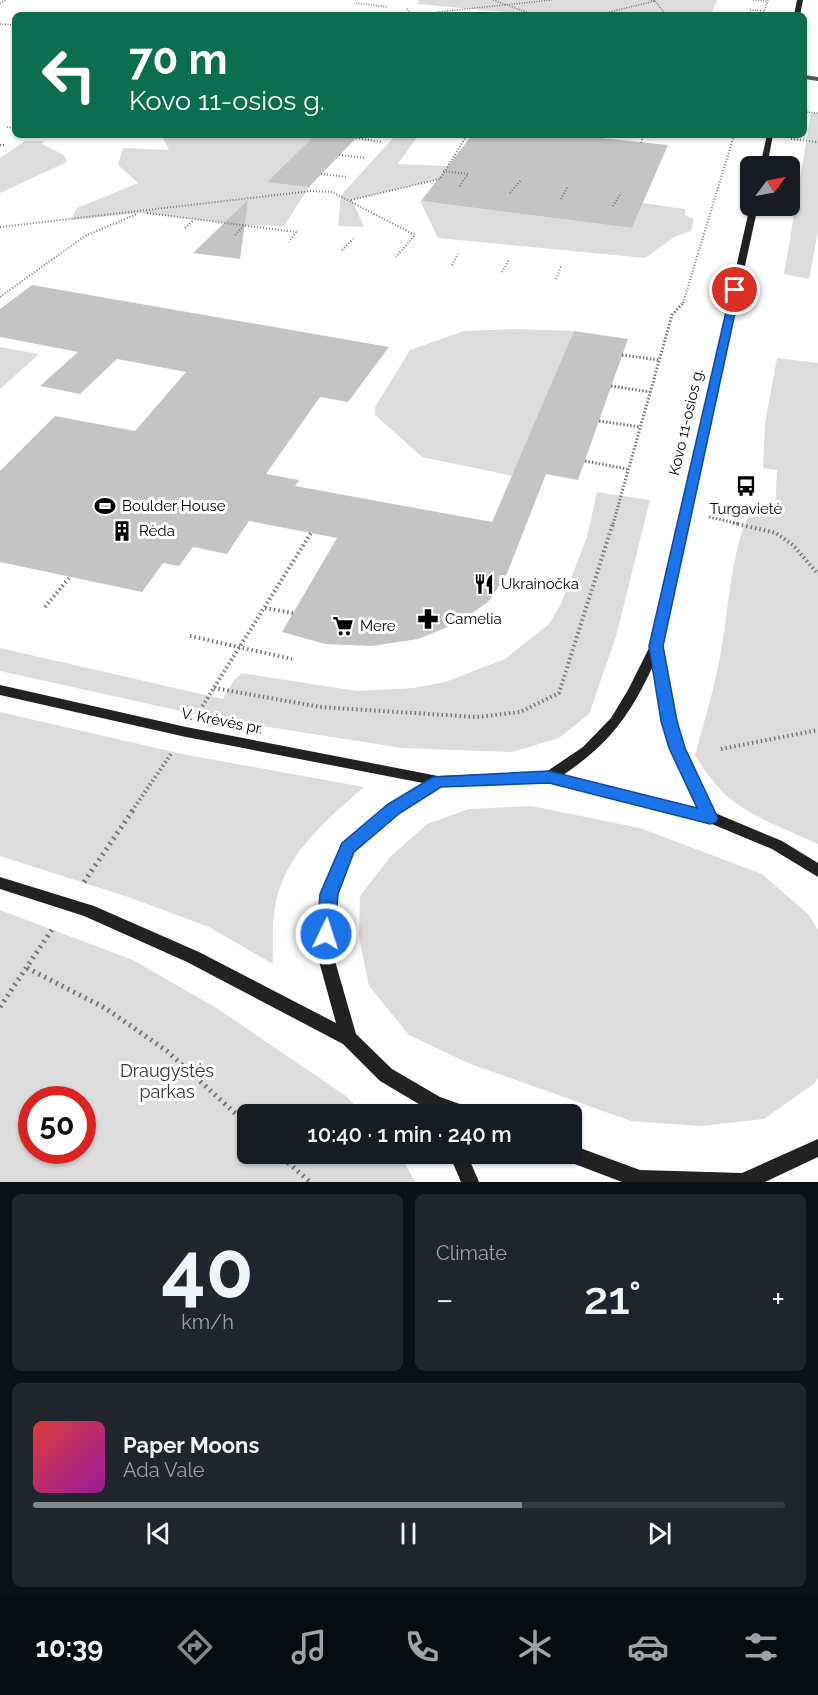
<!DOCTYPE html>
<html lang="en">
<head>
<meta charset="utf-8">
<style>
  :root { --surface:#171b24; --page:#20242c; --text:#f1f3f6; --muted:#9ea1a6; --line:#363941; --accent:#858687 }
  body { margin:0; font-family:Raleway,sans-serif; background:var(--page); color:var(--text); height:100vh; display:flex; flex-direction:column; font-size:22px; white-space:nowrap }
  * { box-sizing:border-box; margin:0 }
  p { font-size:20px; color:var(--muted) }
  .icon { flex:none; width:33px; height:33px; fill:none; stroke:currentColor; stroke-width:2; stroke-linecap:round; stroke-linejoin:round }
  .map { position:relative; height:1182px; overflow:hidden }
  .panel { display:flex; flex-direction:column; gap:12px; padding:12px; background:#0d0f14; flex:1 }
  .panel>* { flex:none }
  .banner { position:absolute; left:12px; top:12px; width:795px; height:126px; border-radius:9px; box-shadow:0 2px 4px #0004; background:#0b6e4f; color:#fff; overflow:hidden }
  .needle { width:39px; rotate:58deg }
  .controls { position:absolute; left:740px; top:156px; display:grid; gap:12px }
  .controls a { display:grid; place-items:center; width:60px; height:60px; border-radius:9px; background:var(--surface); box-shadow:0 2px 4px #0004; font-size:30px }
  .speed { position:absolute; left:18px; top:1086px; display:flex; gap:12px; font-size:30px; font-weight:700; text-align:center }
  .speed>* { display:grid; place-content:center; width:78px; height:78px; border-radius:50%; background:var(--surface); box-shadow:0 2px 4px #0004; line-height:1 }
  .speed .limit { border:9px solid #d22; background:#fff; color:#111 }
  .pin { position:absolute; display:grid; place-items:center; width:51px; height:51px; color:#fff; margin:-26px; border:3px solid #fff; border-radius:50%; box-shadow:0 2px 6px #0007 }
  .me { position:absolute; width:66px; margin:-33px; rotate:4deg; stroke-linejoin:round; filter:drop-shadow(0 0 4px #0008) }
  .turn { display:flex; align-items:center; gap:21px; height:126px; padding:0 18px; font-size:27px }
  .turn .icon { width:78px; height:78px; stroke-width:2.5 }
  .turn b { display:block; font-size:42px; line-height:51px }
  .big { font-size:45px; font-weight:600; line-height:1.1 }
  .panel .card { flex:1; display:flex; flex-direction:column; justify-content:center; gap:9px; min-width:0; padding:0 21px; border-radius:9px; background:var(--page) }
  .panel .dial { align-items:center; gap:0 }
  .dial b { font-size:78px; line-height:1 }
  .song { display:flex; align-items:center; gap:18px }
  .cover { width:72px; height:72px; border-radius:9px; background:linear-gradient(135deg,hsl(0 70% 55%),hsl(300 70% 35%)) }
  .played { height:6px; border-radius:3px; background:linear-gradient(90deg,var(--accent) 65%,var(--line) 65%) }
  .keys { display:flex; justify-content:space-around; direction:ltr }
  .heat { display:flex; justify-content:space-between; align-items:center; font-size:33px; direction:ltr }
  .panel .tiles { flex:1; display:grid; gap:12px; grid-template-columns:1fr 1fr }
  .card:last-child { grid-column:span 2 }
  .trip { position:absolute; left:237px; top:1104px; width:345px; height:60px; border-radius:9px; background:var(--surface); box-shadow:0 2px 4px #0004; font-weight:600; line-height:60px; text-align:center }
  .tab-bar { display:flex; height:96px; justify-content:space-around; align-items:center; background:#090b0e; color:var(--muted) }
  .tab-bar .icon { width:42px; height:42px }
  .tab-bar .active { color:var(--accent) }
  .tab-bar b { font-size:27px; color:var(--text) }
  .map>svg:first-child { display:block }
</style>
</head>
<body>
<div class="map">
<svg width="818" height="1182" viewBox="0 0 818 1182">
  <rect width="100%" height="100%" fill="#fff"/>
  <g fill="#dcdcdc" fill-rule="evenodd">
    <polygon points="419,0 717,0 711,15 537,15 417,4"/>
    <polygon points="811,113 818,113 818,231 809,279 784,274"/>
    <polygon points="162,135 315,135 268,181 309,187 284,226 244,225 141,213 71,220 77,208 138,183 118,165 123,148 169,150"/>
    <polygon points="396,135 417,137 398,164 447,166 440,179 352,200 364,227 338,226 341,195"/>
    <polygon points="25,141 44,141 42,144 64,155 67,162 0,193 0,158"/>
    <polygon points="420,201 632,228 643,203 685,209 685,215 694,219 691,231 676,236 645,258 438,238"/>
    <polygon points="515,329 574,331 513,476 422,457 375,415 375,407 410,350 464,331"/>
    <polygon points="0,347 39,354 0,389"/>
    <path d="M777 358 818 363V844C789 830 752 818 727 796 714 784 705 771 695 756 703 725 713 693 719 662 729 615 729 555 750 512H775L777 470 763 468 765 423Z"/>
    <polygon points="597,492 650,500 616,637 589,714 559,738 512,752 402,748 212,718 0,671 0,648 223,699 234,680 242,673 357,691 414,688 445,682 505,659 549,624 561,604 587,537"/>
    <path d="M0 712 187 755 364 787C324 822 281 857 274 913 272 929 273 947 273 964L209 927 128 897 0 856Z"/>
    <polygon points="532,806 640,828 762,874 809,915 818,930 818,1077 815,1083 764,1119 701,1126 631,1121 468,1063 409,1035 369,986 359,938 360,896 390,857 427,824 469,809"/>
    <path d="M0 910 133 960 218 1009 346 1096 364 1114H248V1154H400L415 1182H0ZM32 1100H82V1150H32Z"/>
  </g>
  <g fill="#c4c4c4">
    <polygon points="315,135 359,135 309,187 267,182"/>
    <polygon points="472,135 572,135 668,145 632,228 421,201"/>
    <polygon points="248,200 240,259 193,253"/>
    <polygon points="32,285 389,347 348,402 320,397 266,474 299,480 295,486 492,522 574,331 628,339 578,480 546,474 506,576 488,602 458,623 418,639 372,646 325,644 282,632 337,538 249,521 227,554 193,547 179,566 163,563 142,592 0,562 0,471 55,416 135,431 186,372 117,359 80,394 40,386 78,352 0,337 0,309"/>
  </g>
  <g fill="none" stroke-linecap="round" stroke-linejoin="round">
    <g stroke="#777" stroke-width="1.5" stroke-dasharray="1 1.5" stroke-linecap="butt">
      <polyline points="493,0 535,15"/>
      <polyline points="753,0 767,1"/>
      <polyline points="655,1 666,15"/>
      <polyline points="0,3 6,0"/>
      <polyline points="356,3 387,7"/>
      <polyline points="407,9 413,15"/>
      <polyline points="750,10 765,11"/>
      <polyline points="437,12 552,0"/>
      <polyline points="342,13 358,14"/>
      <polyline points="597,15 655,1 649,0"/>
      <polyline points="763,15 768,0"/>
      <polyline points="0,24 15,25"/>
      <polyline points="804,112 818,113"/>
      <polyline points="7,127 15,128"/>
    </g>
    <g stroke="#777" stroke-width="2" stroke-dasharray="1 2" stroke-linecap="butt">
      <polyline points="356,138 382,142"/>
      <polyline points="791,139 818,142"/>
      <polyline points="641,143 643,135"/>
      <polyline points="0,145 6,145"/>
      <polyline points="339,155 366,158"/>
      <polyline points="443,171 468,174 459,187"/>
      <polyline points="321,174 347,177"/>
      <polyline points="510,193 521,180"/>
      <polyline points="561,199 568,186"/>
      <polyline points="351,200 440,179 467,135"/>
      <polyline points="613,206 621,193"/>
      <polyline points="147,213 296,232 289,242"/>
      <polyline points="0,227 311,191 332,192 415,235 396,257"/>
      <polyline points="185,228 194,220"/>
      <polyline points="235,235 244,226"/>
      <polyline points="342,250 353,239"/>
      <polyline points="452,265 458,254"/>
      <polyline points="502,272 509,260"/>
      <polyline points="556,279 561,267"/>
      <polyline points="0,297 85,236 137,214"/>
      <polyline points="683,303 734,135"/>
    </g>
    <g stroke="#777" stroke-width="3" stroke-dasharray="1.5 2" stroke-linecap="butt">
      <polyline points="622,355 659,360"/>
      <polyline points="611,386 650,392"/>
      <polyline points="599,421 640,427"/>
      <polyline points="585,461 627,469"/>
      <polyline points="709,517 740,524"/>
      <polyline points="613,524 672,315 684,302"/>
    </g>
    <g stroke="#777" stroke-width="4" stroke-dasharray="1.5 3" stroke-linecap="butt">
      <polyline points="733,523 776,533 793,545 818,574"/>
      <polyline points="45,607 70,577"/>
      <polyline points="265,608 293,613"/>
      <polyline points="190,636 292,659"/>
      <polyline points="214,688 320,707 477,717 520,712 559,693 613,523"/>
      <polyline points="200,710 311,533"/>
      <polyline points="721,749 818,730"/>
      <polyline points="132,811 171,754"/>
    </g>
    <g stroke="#777" stroke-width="5" stroke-dasharray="2 4.5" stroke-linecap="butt">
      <polyline points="84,882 133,810"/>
      <polyline points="27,968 105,1008 167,1051 248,1125"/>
      <polyline points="0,1007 53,928"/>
      <polyline points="278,1154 310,1182"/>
    </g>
    <polygon fill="#555" fill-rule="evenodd" points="804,75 818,77 818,81 804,79"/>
    <g fill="#222" fill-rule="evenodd">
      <polygon points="797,0 803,0 800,15 794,15"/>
      <polygon points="767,135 773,135 767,166 760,166"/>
      <path d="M750 206H758L662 646 676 721 684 748 715 813 782 841 818 863V877L772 849 707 822 549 782 441 786 399 812 354 852 337 894 333 954 356 1034 392 1069 440 1097 471 1108 474 1114H441L429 1110 380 1081 343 1044 187 962 84 916 0 889V877L94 906 199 952 336 1023 317 954 321 894 343 844 389 804 423 783 186 737 0 695V685L186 727 438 776 546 772 583 747 611 718 628 690 650 646ZM653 666 662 721 670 748 699 808 563 775C610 743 629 717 653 666Z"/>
      <polygon points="818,1139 818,1157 765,1182 622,1182 564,1160 562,1154 572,1154 572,1145 640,1170 742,1173"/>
      <polygon points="449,1154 467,1154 479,1182 461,1182"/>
    </g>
  </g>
  <polygon fill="#1a73e8" stroke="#114b97" stroke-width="1.5" points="735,287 740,290 663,646 677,721 685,748 718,818 716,822 710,824 549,783 441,787 400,813 354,852 338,894 335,934 333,940 326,942 320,940 317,934 320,894 342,843 388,804 433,777 549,771 697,808 669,748 661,721 649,646 731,290"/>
  <defs>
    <g id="bus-bare" transform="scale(1.62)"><path d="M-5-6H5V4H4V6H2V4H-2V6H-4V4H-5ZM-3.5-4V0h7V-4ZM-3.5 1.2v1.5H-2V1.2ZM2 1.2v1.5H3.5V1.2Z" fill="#000" stroke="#fff" stroke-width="2.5" paint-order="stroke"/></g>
    <g id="stadium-bare" transform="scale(1.62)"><path d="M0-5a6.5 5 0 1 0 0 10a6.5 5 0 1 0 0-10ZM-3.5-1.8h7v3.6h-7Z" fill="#000" stroke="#fff" stroke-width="2.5" paint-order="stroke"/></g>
    <g id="building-bare" transform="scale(1.62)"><path d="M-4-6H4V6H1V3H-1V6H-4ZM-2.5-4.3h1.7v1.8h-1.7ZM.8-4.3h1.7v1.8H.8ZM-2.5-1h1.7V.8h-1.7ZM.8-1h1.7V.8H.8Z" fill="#000" stroke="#fff" stroke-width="2.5" paint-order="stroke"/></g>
    <g id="restaurant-bare" transform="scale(1.62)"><path d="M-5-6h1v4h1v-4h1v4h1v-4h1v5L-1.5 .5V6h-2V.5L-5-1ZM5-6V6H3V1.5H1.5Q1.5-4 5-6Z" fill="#000" stroke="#fff" stroke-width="2.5" paint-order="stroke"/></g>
    <g id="pharmacy-bare" transform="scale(1.62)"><path d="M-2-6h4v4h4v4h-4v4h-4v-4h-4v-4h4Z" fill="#000" stroke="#fff" stroke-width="2.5" paint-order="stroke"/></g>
    <g id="supermarket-bare" transform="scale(1.62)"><path d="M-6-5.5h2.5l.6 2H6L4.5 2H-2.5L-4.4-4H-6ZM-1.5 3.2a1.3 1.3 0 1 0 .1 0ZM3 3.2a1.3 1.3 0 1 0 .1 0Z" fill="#000" stroke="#fff" stroke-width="2.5" paint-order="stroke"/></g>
  </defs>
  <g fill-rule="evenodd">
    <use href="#bus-bare" x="746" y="486"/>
    <use href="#stadium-bare" x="105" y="506"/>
    <use href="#building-bare" x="122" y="531"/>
    <use href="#restaurant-bare" x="484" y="584"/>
    <use href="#pharmacy-bare" x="428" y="619"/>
    <use href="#supermarket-bare" x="343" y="626"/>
  </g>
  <g text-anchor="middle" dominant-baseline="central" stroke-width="6" stroke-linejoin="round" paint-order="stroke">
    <g font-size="15" fill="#000" stroke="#fff">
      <text transform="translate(686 422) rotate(-77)">Kovo 11-osios g.</text>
      <text transform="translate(222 721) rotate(11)">V. Krėvės pr.</text>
    </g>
    <g font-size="15" fill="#000" stroke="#fff" text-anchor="start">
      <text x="122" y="506">Boulder House</text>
      <text x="746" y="509" text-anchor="middle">Turgavietė</text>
      <text x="139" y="531">Rėda</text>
      <text x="501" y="584">Ukrainočka</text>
      <text x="445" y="619">Camelia</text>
      <text x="360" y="626">Mere</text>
    </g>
    <g font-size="18" fill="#333" stroke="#fff">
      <text x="167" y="1070">Draugystės<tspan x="167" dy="21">parkas</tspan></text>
    </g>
  </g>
</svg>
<div class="controls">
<a><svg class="needle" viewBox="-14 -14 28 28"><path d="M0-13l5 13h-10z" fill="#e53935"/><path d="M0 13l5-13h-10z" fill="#9ea1a6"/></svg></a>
</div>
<div class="speed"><div class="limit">50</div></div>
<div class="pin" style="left:735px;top:290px;background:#d93025"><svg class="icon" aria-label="arrive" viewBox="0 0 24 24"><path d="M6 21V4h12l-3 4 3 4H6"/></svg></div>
<svg class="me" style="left:326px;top:934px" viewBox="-20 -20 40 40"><circle r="17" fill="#1a73e8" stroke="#fff" stroke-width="3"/><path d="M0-11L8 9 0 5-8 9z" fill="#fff"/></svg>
<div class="trip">10:40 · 1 min · 240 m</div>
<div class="banner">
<div class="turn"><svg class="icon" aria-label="left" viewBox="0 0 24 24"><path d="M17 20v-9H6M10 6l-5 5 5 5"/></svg><div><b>70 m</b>Kovo 11-osios g.</div></div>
</div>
</div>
<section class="panel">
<div class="tiles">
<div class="card dial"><b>40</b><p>km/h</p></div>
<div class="card"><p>Climate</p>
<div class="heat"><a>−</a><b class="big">21°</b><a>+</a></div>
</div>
<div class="card">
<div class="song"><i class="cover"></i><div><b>Paper Moons</b><p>Ada Vale</p></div></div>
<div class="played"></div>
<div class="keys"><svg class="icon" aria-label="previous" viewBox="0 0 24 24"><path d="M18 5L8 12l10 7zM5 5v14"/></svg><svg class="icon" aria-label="pause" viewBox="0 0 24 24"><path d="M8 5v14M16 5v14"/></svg><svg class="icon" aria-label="next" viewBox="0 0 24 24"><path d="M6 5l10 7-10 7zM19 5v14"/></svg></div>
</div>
</div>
</section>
<nav class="tab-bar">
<b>10:39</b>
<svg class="icon active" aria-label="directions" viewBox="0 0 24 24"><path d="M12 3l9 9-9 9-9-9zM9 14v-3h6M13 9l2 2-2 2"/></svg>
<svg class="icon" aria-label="music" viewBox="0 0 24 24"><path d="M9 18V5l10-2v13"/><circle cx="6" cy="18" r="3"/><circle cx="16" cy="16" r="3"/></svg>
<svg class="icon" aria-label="phone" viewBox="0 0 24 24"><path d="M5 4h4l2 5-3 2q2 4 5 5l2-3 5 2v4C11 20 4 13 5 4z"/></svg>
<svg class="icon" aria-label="climate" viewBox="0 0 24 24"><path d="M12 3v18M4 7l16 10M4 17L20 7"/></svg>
<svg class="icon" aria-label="car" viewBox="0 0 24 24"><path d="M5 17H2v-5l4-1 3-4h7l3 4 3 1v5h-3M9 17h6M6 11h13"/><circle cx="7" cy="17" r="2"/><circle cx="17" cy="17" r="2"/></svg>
<svg class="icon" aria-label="filters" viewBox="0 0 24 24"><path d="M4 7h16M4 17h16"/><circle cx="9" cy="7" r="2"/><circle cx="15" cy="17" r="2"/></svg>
</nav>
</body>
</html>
